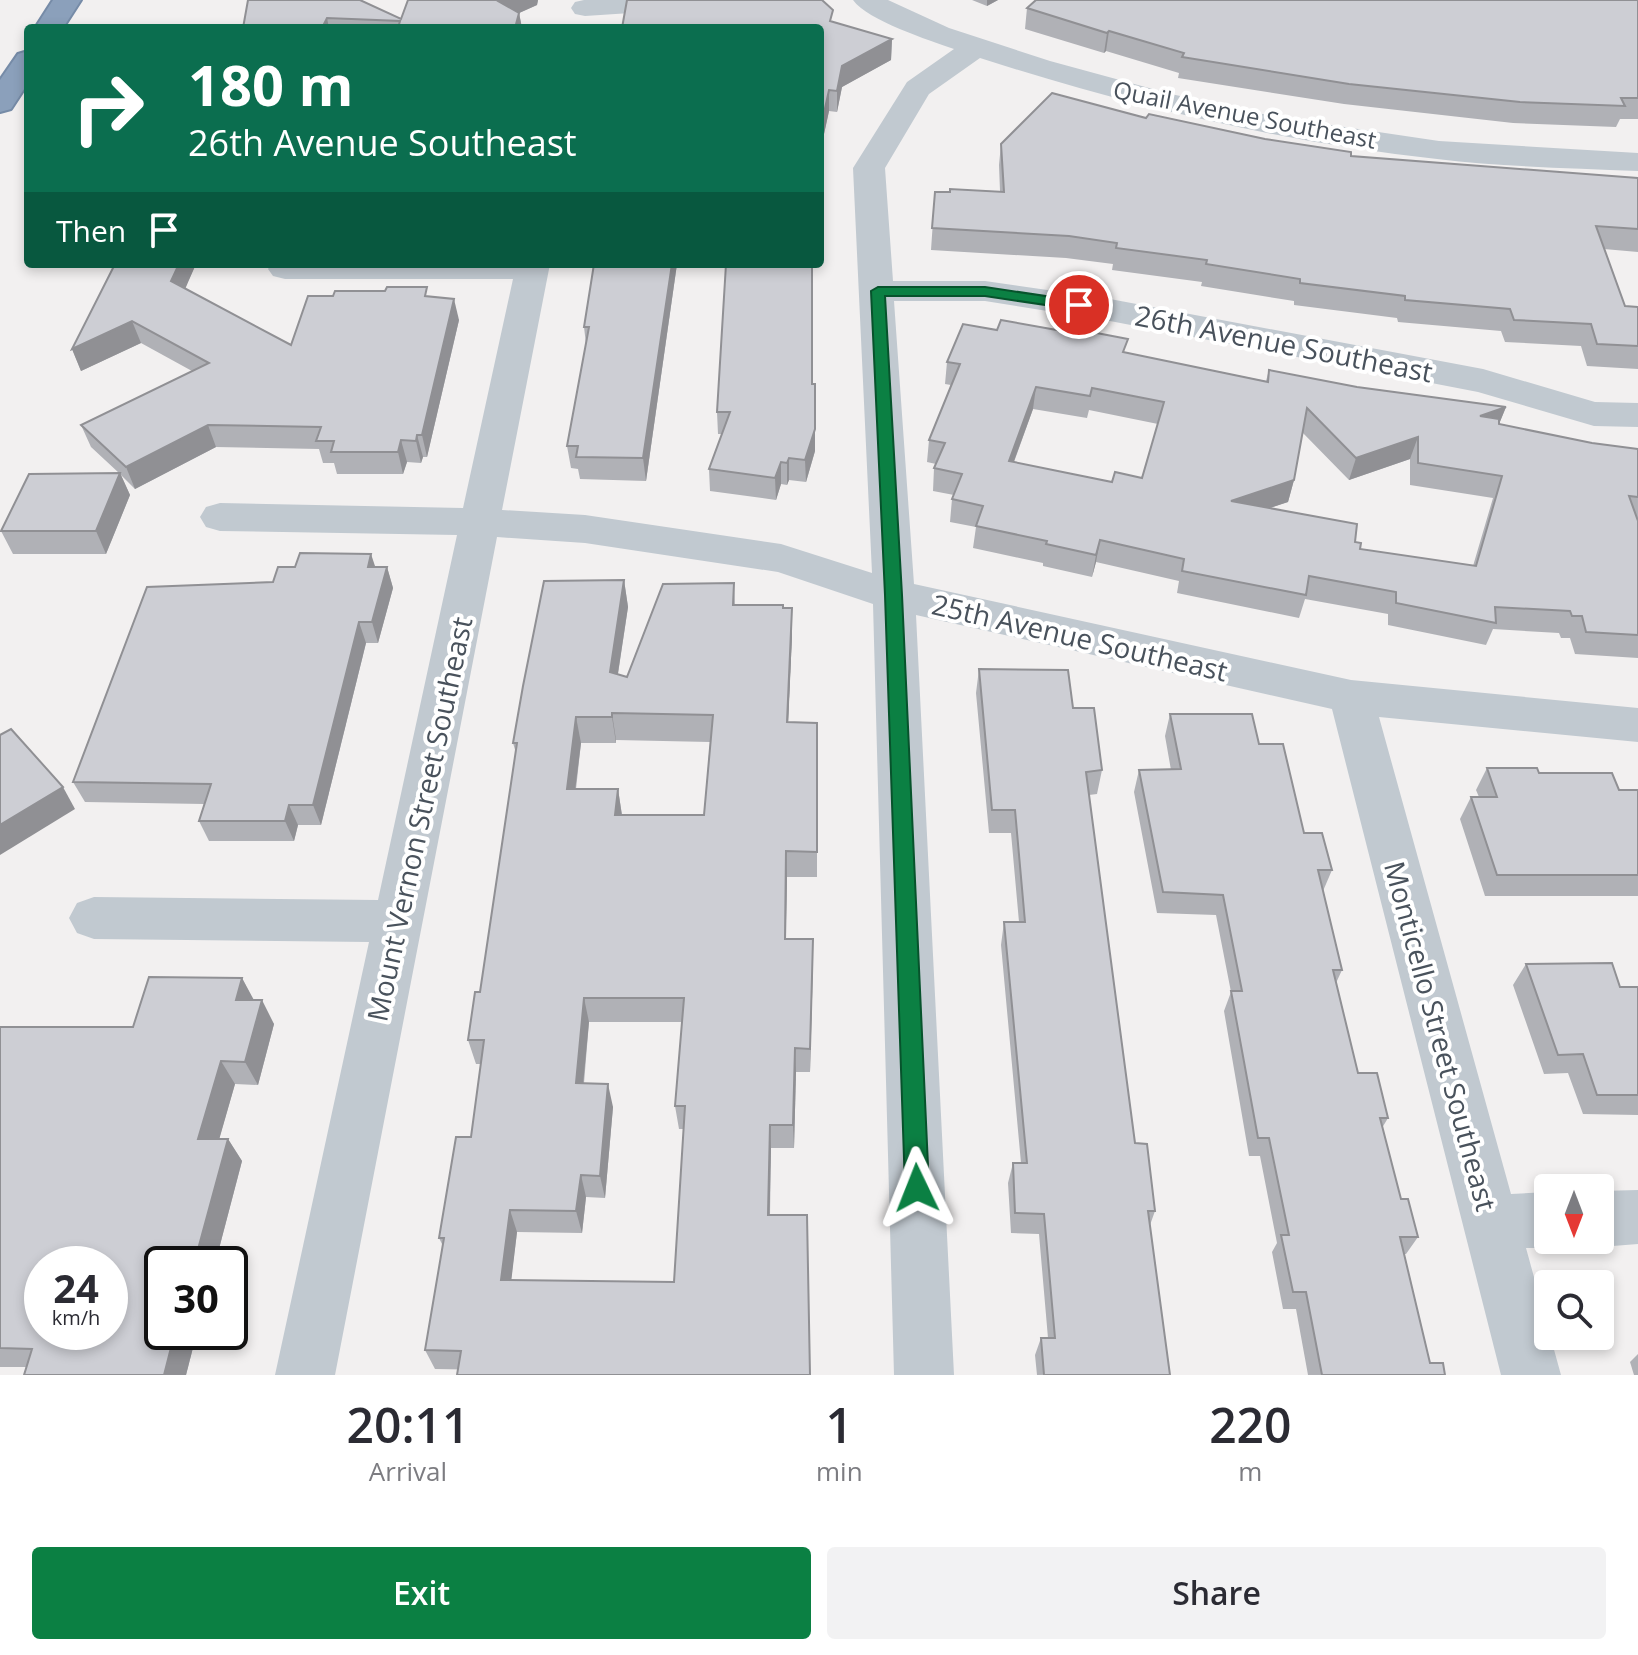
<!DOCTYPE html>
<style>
:root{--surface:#fff;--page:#f2f2f3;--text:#2b2b33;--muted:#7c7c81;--accent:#0b8043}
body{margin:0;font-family:"Open Sans",sans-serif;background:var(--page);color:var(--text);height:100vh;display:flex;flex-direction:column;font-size:30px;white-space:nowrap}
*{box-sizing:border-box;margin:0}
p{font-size:26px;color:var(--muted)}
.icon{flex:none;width:44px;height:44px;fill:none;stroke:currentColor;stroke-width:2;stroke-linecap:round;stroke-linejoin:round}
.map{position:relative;height:1375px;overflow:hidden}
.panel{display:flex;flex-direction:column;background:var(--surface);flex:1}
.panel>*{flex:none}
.guide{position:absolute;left:24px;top:24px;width:800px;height:244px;border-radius:8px;box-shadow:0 4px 12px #0003;background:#0b6e4f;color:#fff;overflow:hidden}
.needle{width:52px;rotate:180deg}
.controls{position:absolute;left:1534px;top:1174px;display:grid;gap:16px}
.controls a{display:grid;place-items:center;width:80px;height:80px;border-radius:8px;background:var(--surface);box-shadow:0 4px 12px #0003;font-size:40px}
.speed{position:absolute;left:24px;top:1246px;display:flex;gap:16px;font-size:40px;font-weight:700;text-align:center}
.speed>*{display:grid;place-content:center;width:104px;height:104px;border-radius:50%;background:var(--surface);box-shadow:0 4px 12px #0003;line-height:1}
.speed small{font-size:20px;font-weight:400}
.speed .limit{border:4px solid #111;border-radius:12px;background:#fff;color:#111}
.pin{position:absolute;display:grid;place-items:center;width:68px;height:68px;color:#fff;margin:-34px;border:4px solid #fff;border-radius:50%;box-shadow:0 2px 8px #0007}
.me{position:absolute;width:88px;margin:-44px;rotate:358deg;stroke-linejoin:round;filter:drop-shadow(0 0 6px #0008)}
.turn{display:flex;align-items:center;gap:28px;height:168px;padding:0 32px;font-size:36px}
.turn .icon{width:104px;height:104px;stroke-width:2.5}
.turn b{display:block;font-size:56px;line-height:68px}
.then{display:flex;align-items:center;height:76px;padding:0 32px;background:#0003;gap:16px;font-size:30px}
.eta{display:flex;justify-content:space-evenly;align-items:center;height:136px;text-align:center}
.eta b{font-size:48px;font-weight:600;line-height:56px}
.button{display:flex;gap:16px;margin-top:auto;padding:16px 32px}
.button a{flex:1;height:92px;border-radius:8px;background:var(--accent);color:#fff;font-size:32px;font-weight:600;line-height:92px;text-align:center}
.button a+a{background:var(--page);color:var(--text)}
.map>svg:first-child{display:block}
</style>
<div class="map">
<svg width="1638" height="1375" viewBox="0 0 1638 1375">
<rect width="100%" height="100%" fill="#f2f0f0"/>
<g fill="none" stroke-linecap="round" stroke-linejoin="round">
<defs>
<g id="motorway">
<path d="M53,0H81L63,28H35Z"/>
<path d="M28,51V83L11,109L0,112V80L18,54Z"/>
</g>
</defs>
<use href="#motorway" stroke="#768ba7" stroke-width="4"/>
<g fill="#c1c9d0" fill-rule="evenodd">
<path d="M584,0H721L717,6L707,8L585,16L575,14L571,8L575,2Z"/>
<path d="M853,0H888L949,28L1050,61L1171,94L1277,117L1439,141L1638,153V171C1571,168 1504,167 1437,159C1282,142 1129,106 980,58L929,94L885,168L893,281H985L1110,299L1483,369L1595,402L1638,403V427L1594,426L1478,392L1110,321L985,301H894L914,584L1351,680L1638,708V742L1379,717L1511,1194L1548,1192V1240H1567L1548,1248H1526L1561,1375H1501L1332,709L916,615L954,1375H894L873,604L778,572L585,543L497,537L335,1375H275L369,942L94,939L77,933L69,918L77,903L94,897L378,900L457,535L220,531L206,527L200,517L206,507L220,503L463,508L513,279H285L273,276L268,269L271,264H550L502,510L585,515L781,544L872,573L853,168L907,82L954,49C929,40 868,21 853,0Z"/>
<path d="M1638,1190V1244L1600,1247L1584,1240H1600V1191Z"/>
</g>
<use href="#motorway" fill="#8ba0bb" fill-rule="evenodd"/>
</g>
<g fill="#b0b1b6" fill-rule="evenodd">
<path d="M248,0L401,19L408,0H538L537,5L519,13L522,28H243Z"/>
<path d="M972,0H998L987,6Z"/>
<path d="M1638,0V119H1620L1616,127L1513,123L1344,104L1178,78L1179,73L1106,51L1104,53L1025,29L1027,8Z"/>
<path d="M833,22L892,39L891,60L842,87L837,112L829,111L822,143H820V28Z"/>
<path d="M1146,118L1265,139L1351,156L1638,178V252L1604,249L1625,306L1638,307V369L1587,366L1581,346L1505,342L1501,331L1398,322L1397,318L1294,305V301L1201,286L1202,282L1112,270L1113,264L1066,258L931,250L935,192L1000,191L999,165L1001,144Z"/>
<path d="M115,264H196L185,288L291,345L429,297L459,320L427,457H423L421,463L407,462L403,474H337L334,463H323L319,449L216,447L135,489L121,475L130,495L106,554H13L1,531L119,473L91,447L81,425L192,371L141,343L81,371L72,349Z"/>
<path d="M594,264H677L646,481L580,479L578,469L571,468L567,446L586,344L584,327Z"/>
<path d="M997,330L1085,335L1126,353L1266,381L1269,370L1357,387L1506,407L1499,424L1592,443L1638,449V658L1575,654L1570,638H1561L1559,633L1493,629L1486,645L1388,625V614L1305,599L1299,618L1177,593L1179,581L1096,562L1092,577L1043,566V563L973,548L976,527L950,522L952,499L954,495L933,491L934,468L936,464L927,462L929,440L951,385L945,384L947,362ZM1033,409L1087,418L1089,410L1158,424L1142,478L1112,482L1014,462ZM1302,432L1349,480L1410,459V485L1493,498L1473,566L1360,549L1355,542L1269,508L1288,502L1294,480Z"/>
<path d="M812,384L815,451L806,482L789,480L787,485L781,484L776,500L710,491L709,469L722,434H718L717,412Z"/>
<path d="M375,567H387L393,588L378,643H366L321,825H298L294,841H209L199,821L204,804L85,802L73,782L273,582Z"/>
<path d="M624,580L628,607L618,674L627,677L734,583L735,605L792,608V636L788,722L817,723V877H787L786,939H813L810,1072H796L794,1148H771L770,1215L810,1375L435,1369L425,1350L443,1246L439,1238L471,1137L481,1064H476L468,1040L480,992L516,753L513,743ZM616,740L710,742L704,815H622L618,789H576L581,743H616ZM589,1022H682L675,1106L679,1129H684L674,1282L511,1280L517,1232L582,1233L586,1197L605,1198L613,1107L584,1083Z"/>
<path d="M979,669L1073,708L1102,770L1097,794L1089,795L1135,1143L1155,1211L1150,1225L1170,1375H1037L1035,1355L1041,1338H1048L1039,1234L1011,1233L1008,1183L1013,1163H1021L1001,945L1004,922H1019L1011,833H989L976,693Z"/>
<path d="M1170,714L1259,744L1304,833L1332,870L1323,891L1342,970L1336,983L1358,1073L1388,1118L1382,1128L1401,1199L1418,1237L1406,1254H1404L1430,1363L1445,1375H1308L1296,1309H1283L1272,1252L1277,1243L1260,1156H1249L1224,1011L1231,992L1216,915L1157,913L1134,792L1139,770H1171L1165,736Z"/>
<path d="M1487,768L1539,773L1619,790H1638V896H1485L1460,819L1471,797H1479L1476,790Z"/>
<path d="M1526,964L1620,987H1638V1115L1583,1114L1568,1073L1544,1074L1513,985Z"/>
<path d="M242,978L253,1000L274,1024L258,1085L235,1084L219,1139H228L242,1161L215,1264H162L197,1332L186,1375H24L26,1367H0V1027H133Z"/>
<path d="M1638,1354V1375H1634L1630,1362Z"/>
</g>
<g fill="#909094">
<path d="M499,0H538L537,5L501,21L498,1Z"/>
<path d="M987,0H998L987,6Z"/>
<path d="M519,13L522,28H515Z"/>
<path d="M327,18L329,28H322Z"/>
<path d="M1109,31L1106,51L1104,53L1107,33Z"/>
<path d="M892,39L891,60L842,87L837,112V91L842,66Z"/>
<path d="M829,90V111L822,143V122Z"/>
<path d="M179,264H196L179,303L171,281Z"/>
<path d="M672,264H677L646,481L643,458Z"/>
<path d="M454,299L459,320L427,457L422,435Z"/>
<path d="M132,321L141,343L81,371L72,349Z"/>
<path d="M1036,387L1033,409L1006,483L1009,461Z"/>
<path d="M815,406V451L806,482L805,460Z"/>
<path d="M1506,407L1497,429L1480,416Z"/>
<path d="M208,425L216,447L135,489L126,467Z"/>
<path d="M417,435L423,457L421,463L416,441Z"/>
<path d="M1418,437L1410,459L1349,480L1356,458Z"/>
<path d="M401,440L407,462L403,474L398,452Z"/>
<path d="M789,458V480L787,485V463Z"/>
<path d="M781,462V484L776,500L775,478Z"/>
<path d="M120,473L130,495L106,554L96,531Z"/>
<path d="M1294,480L1288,502L1225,523L1231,501Z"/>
<path d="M1100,540L1096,562L1092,577L1096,555Z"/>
<path d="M371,554L378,575L368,567Z"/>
<path d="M387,567L393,588L378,643L372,622Z"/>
<path d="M624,580L628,607L614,699L610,672Z"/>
<path d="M792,608V636L787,749V722Z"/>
<path d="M359,622L366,643L321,825L313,805Z"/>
<path d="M612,713L616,740V743L612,717Z"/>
<path d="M576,717L581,743L572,815L567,789Z"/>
<path d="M63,787L75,809L0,855V825Z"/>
<path d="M618,789L622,816L615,815Z"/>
<path d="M289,805L298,825L294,841L285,821Z"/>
<path d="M786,851L787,877L785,964V939Z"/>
<path d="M813,939V964L810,1072V1049Z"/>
<path d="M242,978L255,1002L236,1000Z"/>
<path d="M584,998L589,1022L581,1106L576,1083Z"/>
<path d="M262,1000L274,1024L258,1085L245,1062Z"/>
<path d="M795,1048L796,1072L794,1148L793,1125Z"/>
<path d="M221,1061L235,1084L213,1161L198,1139Z"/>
<path d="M608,1084L613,1107L605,1198L600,1176Z"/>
<path d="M770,1125L771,1148L769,1237L768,1215Z"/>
<path d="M228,1139L242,1161L215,1264H194Z"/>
<path d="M581,1175L586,1197L582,1233L576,1211Z"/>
<path d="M510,1210L517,1232L509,1300L501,1280Z"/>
<path d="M175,1332H197L186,1375H164Z"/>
</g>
<g fill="#cdced4" stroke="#909094" stroke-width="2" fill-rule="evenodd">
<path d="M248,0H360L401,19L408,0H499L498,1L519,13L515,28H398L400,21L327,18L322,28H243Z"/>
<path d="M627,0H822L833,10L830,21L892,39L842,66L837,91L829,90L822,122H820V28H622Z"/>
<path d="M1036,0H1638V98H1621L1625,106L1520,102L1349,84L1182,57L1184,53L1109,31L1107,33L1027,8Z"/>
<path d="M1052,93L1146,118L1149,114L1265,139L1351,152V156L1638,178V229L1596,226L1625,306L1638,307V346L1597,344L1591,324L1514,320L1510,309L1405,300V296L1300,283V279L1206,264L1207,260L1116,248L1117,243L1069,236L932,228L935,192H950V189L1004,192L1001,144Z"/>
<path d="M115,264H179L171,281L291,345L308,296H333L335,291H385L387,287H427L425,296L454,299L422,435H417L416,441L401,440L398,452H331L334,441H316L321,427L208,425L126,467L81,425L209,363L132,321L72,349Z"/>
<path d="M594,264H672L643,458L576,457L578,446H567L589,327H584Z"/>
<path d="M726,264H812V384H815V429L805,460L789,458L787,463L781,462L775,478L709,469L730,412H717Z"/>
<path d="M1001,320L1085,335L1086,331L1128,339L1123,352L1268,382L1269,370L1357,387L1506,407L1480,416L1499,419V424L1592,443L1638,449V497L1629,496L1638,521V635L1586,632L1582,616H1572L1570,611L1495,607L1496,623L1396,603V592L1309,576L1306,595L1182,571L1184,559L1100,540L1096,555L1046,544L1047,541L976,526L983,506L952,499L962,474L934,468L945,443L929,440L960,364L947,362L963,324L997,330ZM1036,387L1090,396L1092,388L1164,402L1142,478L1115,472L1112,482L1009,461ZM1307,408L1356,458L1418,437V463L1502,476L1476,566L1360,549L1361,543L1355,542L1357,524L1231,501L1294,480Z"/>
<path d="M120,473L96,531H1L29,474Z"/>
<path d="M300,553L371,554L368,567H387L372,622H359L313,805H289L285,821H199L211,784L73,782L147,587L273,582L278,567H295Z"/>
<path d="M624,580L610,672L627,677L663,584L734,583L733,605H783V608H792L787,722L817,723V852L786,851L785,939H813L810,1049L795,1048L793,1125H770L768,1215H807L810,1375H457L461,1351L425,1350L444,1238H439L456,1137H471L484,1040H468L475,992H480L517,743H513L523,686L544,581ZM612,713L713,715L704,815H615L618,789H567L576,717H612ZM584,998H684L675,1106H685L674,1282L501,1280L510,1210L576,1211L581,1175L600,1176L608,1084L576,1083Z"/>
<path d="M979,669L1068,670L1073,708H1094L1102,770L1086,772L1135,1143L1147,1144L1155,1211H1148L1170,1375H1044L1041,1338H1055L1044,1214L1015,1213L1013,1163H1027L1004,922H1025L1015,810H992Z"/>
<path d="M1170,714H1252L1259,744H1283L1304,833H1322L1332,870H1318L1342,970H1333L1358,1073H1377L1388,1118H1380L1401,1199H1408L1418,1237H1400L1430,1363H1443L1445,1375H1322L1306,1292H1293L1281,1235H1289L1269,1138H1258L1231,991H1242L1223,895L1163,892L1139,770L1181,769Z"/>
<path d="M11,729L63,787L0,825V735Z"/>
<path d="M1487,768H1537L1539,773H1612L1619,790H1638V875H1497L1471,797H1497Z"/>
<path d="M1612,963L1620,987H1638V1095H1597L1583,1054L1558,1055L1526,964Z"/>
<path d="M149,977L242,978L236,1000H262L245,1062L221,1061L198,1139H228L194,1264H162V1332H175L164,1375H24L32,1349L0,1348V1027H133ZM42,1264H110V1332H42Z"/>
</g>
<path fill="#0b8043" stroke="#07532c" stroke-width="2" d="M878,287H985L1079,301L1086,305L1079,310L985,296H885L902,595L929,1188L925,1196L917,1199L909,1196L905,1188L885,595L871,291Z"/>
<g text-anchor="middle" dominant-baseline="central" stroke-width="8" stroke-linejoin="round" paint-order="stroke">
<g font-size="24" fill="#49525c" stroke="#fff">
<text transform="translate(1245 114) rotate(11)">Quail Avenue Southeast</text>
</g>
<g font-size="28" fill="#49525c" stroke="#fff">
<text transform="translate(1284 343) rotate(11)">26th Avenue Southeast</text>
<text transform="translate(1080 637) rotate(13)">25th Avenue Southeast</text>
<text transform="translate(419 819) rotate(-78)">Mount Vernon Street Southeast</text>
<text transform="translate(1441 1036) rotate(75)">Monticello Street Southeast</text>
</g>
</g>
</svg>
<div class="controls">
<a><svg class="needle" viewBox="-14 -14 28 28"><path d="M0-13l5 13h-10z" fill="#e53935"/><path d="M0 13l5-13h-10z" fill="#7c7c81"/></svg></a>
<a><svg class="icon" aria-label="search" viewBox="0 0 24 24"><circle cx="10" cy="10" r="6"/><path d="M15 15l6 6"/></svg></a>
</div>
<div class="speed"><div>24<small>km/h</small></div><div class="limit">30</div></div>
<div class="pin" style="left:1079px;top:305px;background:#d93025"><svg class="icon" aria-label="arrive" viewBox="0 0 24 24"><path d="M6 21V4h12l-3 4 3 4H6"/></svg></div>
<svg class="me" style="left:917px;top:1188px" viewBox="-20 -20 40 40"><path d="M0-17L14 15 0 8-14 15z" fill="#0b8043" stroke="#fff" stroke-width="4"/></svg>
<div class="guide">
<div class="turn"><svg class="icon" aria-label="right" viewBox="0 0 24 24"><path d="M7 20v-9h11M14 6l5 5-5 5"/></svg><div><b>180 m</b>26th Avenue Southeast</div></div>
<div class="then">Then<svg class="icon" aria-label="arrive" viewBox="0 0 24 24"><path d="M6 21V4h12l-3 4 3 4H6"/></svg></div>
</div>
</div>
<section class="panel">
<div class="eta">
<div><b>20:11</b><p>Arrival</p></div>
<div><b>1</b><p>min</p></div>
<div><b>220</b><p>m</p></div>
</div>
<div class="button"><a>Exit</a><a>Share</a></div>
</section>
